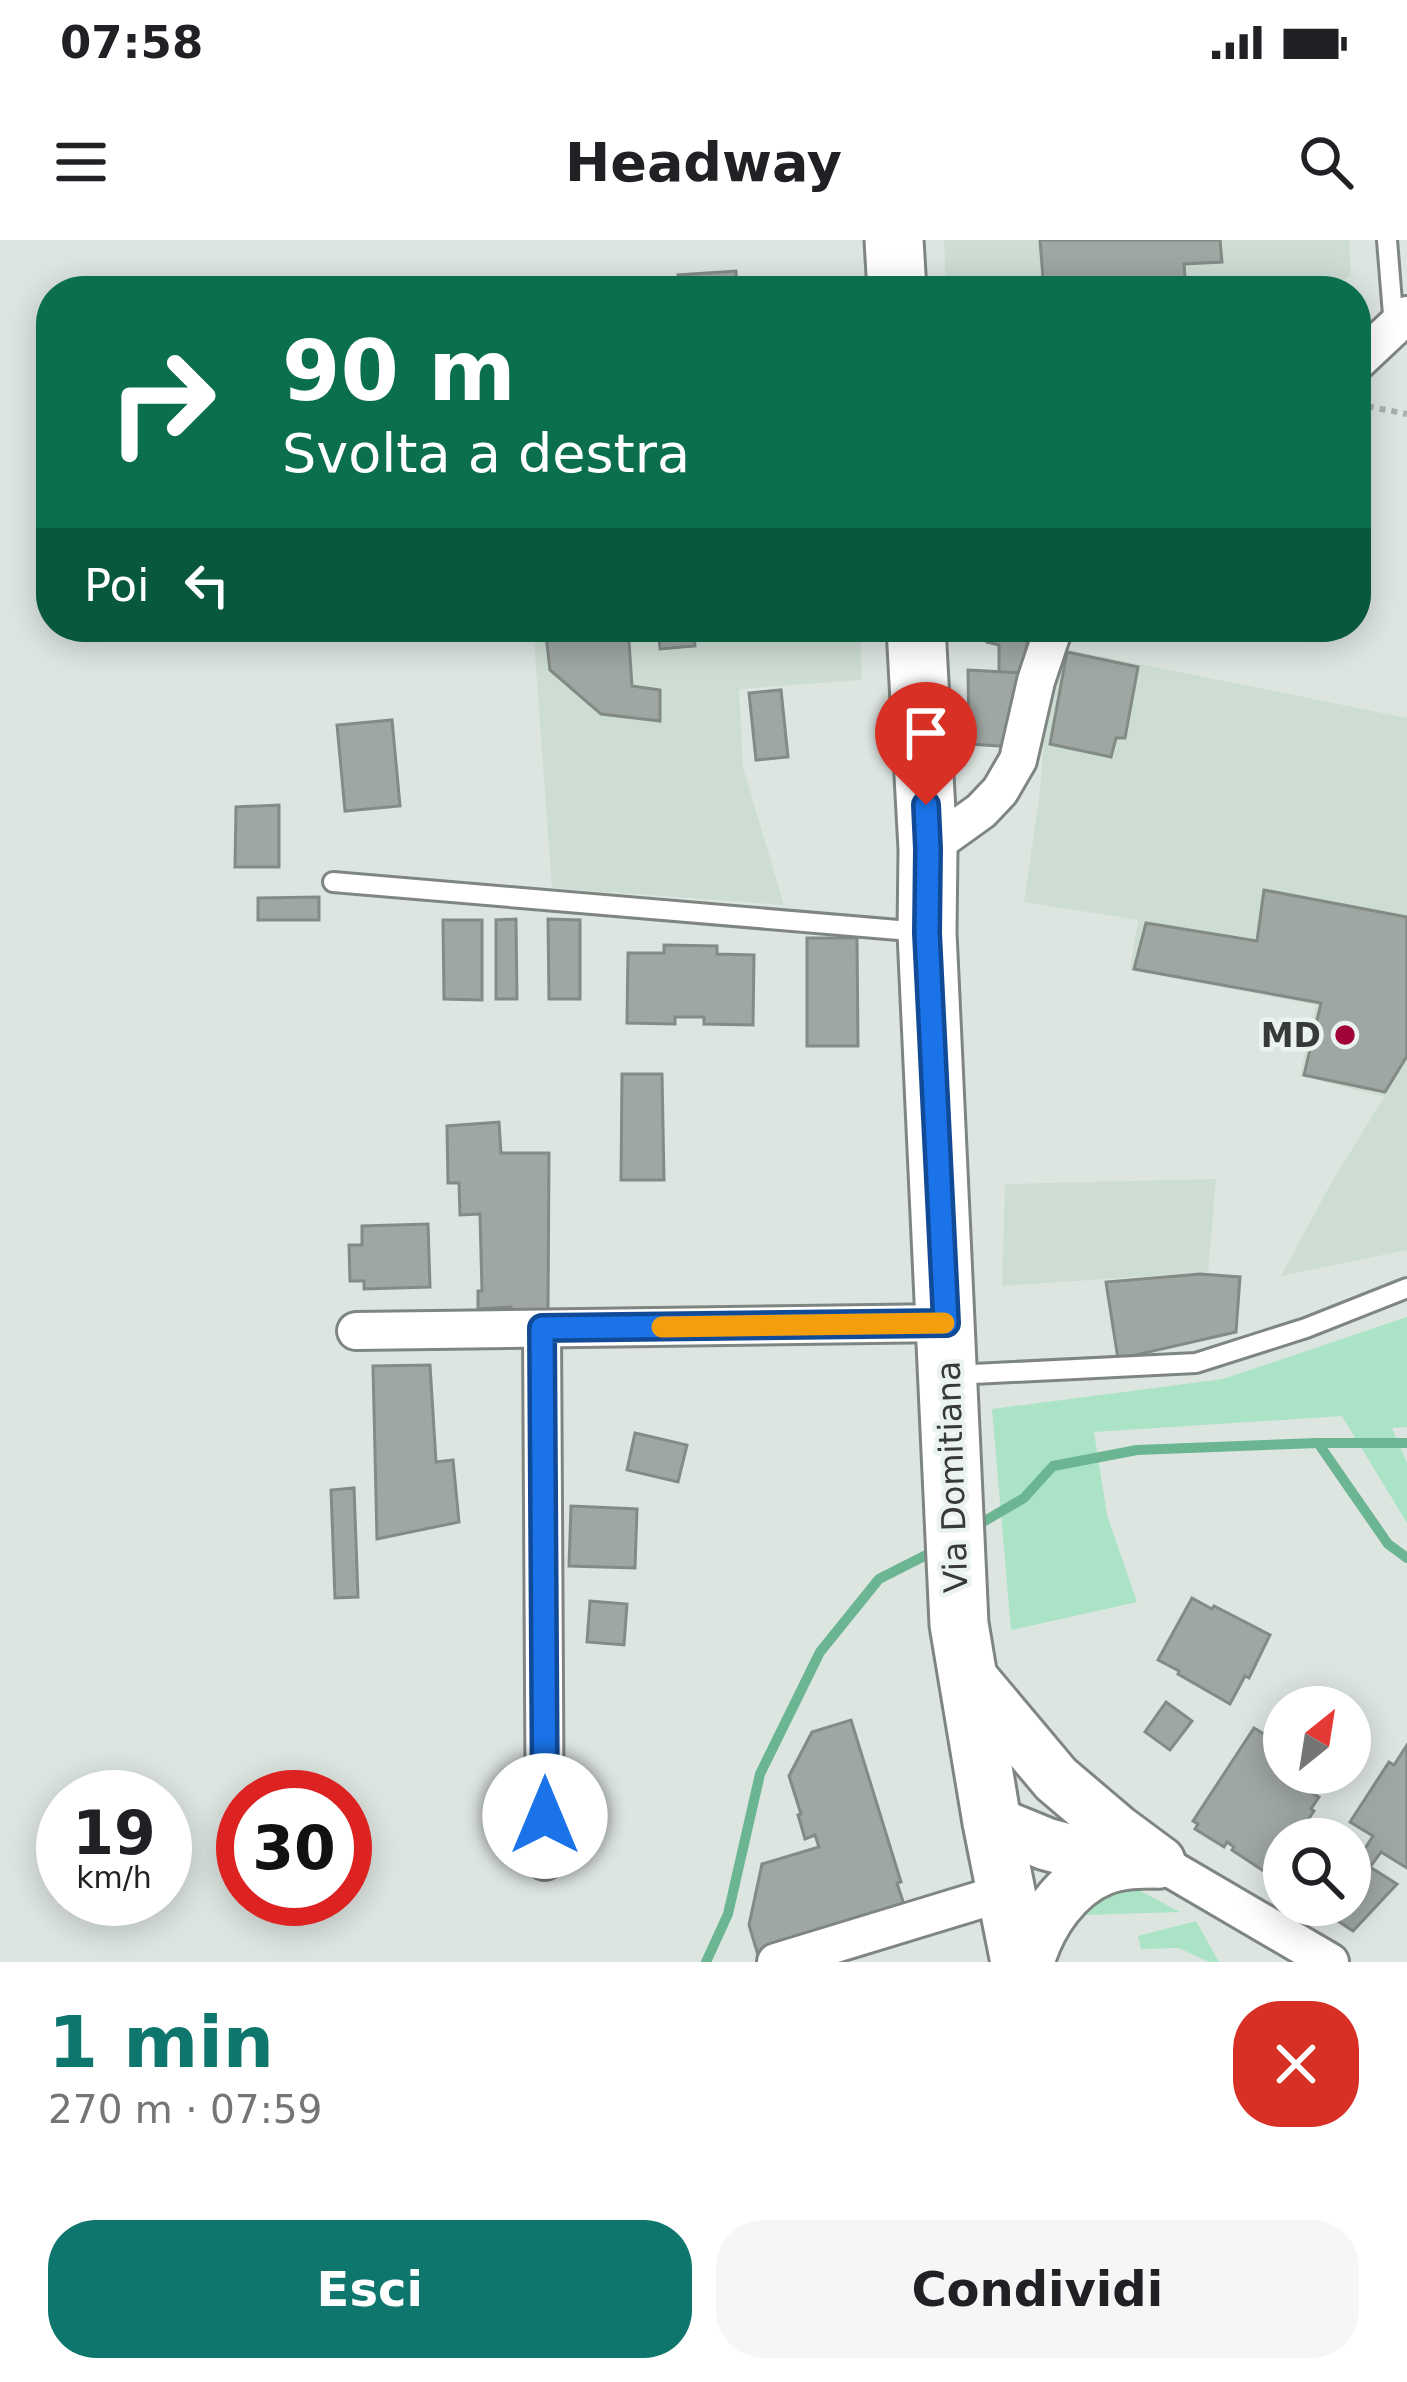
<!DOCTYPE html>
<html lang="it">
<meta charset="utf-8">
<style>
:root{--surface:#fff;--page:#f6f6f6;--text:#202124;--muted:#757577;--accent:#0f766e}
body{margin:0;font-family:"DejaVu Sans",sans-serif;background:var(--page);color:var(--text);height:100vh;display:flex;flex-direction:column;font-size:45px;white-space:nowrap}
*{box-sizing:border-box;margin:0}
p{font-size:39px;color:var(--muted)}
.icon{flex:none;width:66px;height:66px;fill:none;stroke:currentColor;stroke-width:2;stroke-linecap:round;stroke-linejoin:round}
.map{position:relative;height:1722px;overflow:hidden}
.panel{display:flex;flex-direction:column;background:var(--surface);flex:1}
.panel>*{flex:none}
.banner{position:absolute;left:36px;top:36px;width:1335px;height:366px;border-radius:48px;box-shadow:0 6px 30px #0003;background:#0b6e4f;color:#fff;overflow:hidden}
.needle{width:78px;rotate:30deg}
.fabs{position:absolute;left:1263px;top:1446px;display:grid;gap:24px}
.fabs a{display:grid;place-items:center;width:108px;height:108px;border-radius:50%;background:var(--surface);box-shadow:0 6px 30px #0003;font-size:60px}
.speed{position:absolute;left:36px;top:1530px;display:flex;gap:24px;font-size:60px;font-weight:700;text-align:center}
.speed>*{display:grid;place-content:center;width:156px;height:156px;border-radius:50%;background:var(--surface);box-shadow:0 6px 30px #0003;line-height:1}
.speed small{font-size:30px;font-weight:400}
.speed .limit{border:18px solid #d22;background:#fff;color:#111}
.pin{position:absolute;display:grid;place-items:center;width:102px;height:102px;color:#fff;margin:-123px -51px;border-radius:50% 50% 50% 0;rotate:-45deg;box-shadow:0 0 12px #0007}
.pin .icon{rotate:45deg}
.me{position:absolute;width:132px;margin:-66px;rotate:0deg;stroke-linejoin:round;filter:drop-shadow(0 0 9px #0008)}
.turn{display:flex;align-items:center;gap:42px;height:252px;padding:0 48px;font-size:54px}
.turn .icon{width:156px;height:156px;stroke-width:2.5}
.turn b{display:block;font-size:84px;line-height:102px}
.then{display:flex;align-items:center;height:114px;padding:0 48px;background:#0003;gap:24px;font-size:45px}
.round{display:grid;place-items:center;flex:none;width:126px;height:126px;border-radius:48px;background:var(--page)}
.head{display:flex;align-items:center;justify-content:space-between;height:204px;padding:0 48px}
h1{font-size:72px;font-weight:800;line-height:90px;color:var(--accent)}
.primary-button{display:flex;gap:24px;margin-top:auto;padding:24px 48px}
.primary-button a{flex:1;height:138px;border-radius:48px;background:var(--accent);color:#fff;font-size:48px;font-weight:800;line-height:138px;text-align:center}
.primary-button a+a{background:var(--page);color:var(--text)}
.status{display:flex;justify-content:space-between;align-items:center;height:84px;padding:0 60px;background:var(--surface);direction:ltr}
.status svg{height:33px;fill:currentColor}
header{display:flex;justify-content:space-between;align-items:center;height:156px;padding:0 48px;background:var(--surface);font-size:54px;font-weight:800}
.map>svg:first-child{display:block}
</style>
<div class="status"><b>07:58</b><svg viewBox="0 0 49 12"><path d="M0 12V9h3v3zM5 12V6h3v6zM10 12V3h3v9zM15 12V0h3v12zM26 1h20v11H26zM47 4h2v5h-2z"/></svg></div>
<header><svg class="icon" aria-label="menu" viewBox="0 0 24 24"><path d="M4 6h16M4 12h16M4 18h16"/></svg>Headway<svg class="icon" aria-label="search" viewBox="0 0 24 24"><circle cx="10" cy="10" r="6"/><path d="M15 15l6 6"/></svg></header>
<div class="map">
<svg width="1407" height="1722" viewBox="0 0 1407 1722">
<rect width="100%" height="100%" fill="#dde5e1"/>
<g fill="#cdddd4">
<path d="M944,0H1349L1351,35L1329,51H946Z"/>
<path d="M533,387H860L862,440L739,449L743,527L784,665L552,648Z"/>
<path d="M1065,409L1407,478V1010L1281,1036L1330,945L1384,857L1300,836L1316,765L1130,730L1138,680L1024,662L1040,551L1044,500Z"/>
<path d="M1216,939L1208,1032L1002,1046L1005,944Z"/>
</g>
<g fill="#abe3c7">
<path d="M1407,1077V1187L1392,1188L1407,1223V1283L1342,1176L1094,1192L1107,1275L1137,1362L1011,1390L992,1169L1223,1139Z"/>
<path d="M1116,1638L1180,1672L1084,1675L1105,1646Z"/>
<path d="M1196,1681L1219,1722H1209L1179,1708L1141,1709L1138,1696Z"/>
</g>
<g fill="none" stroke-linecap="round" stroke-linejoin="round">
<g stroke="#6bb593" stroke-width="10">
<path d="M1318,1203L1388,1304L1407,1318"/>
<path d="M971,1289L1024,1258L1053,1226L1137,1210L1318,1203H1407"/>
<path d="M706,1722L728,1674L760,1534L820,1412L879,1339L940,1308"/>
</g>
</g>
<g fill="#9fa7a3" stroke="#838b87" stroke-width="3">
<path d="M1040,0H1220L1222,22L1184,24L1186,51H1044Z"/>
<path d="M736,31L737,51H679L678,35Z"/>
<path d="M545,387H628L632,446L660,450V481L601,474L550,430Z"/>
<path d="M658,387H693L695,406L660,409Z"/>
<path d="M989,387H1030L1022,433L999,432V405L987,402Z"/>
<path d="M1067,412L1138,427L1125,498H1116L1111,517L1050,504Z"/>
<path d="M968,430L1022,433L1014,507L969,504Z"/>
<path d="M781,450L788,517L756,520L749,453Z"/>
<path d="M392,480L400,566L345,571L337,485Z"/>
<path d="M279,565V627H235L236,567Z"/>
<path d="M1264,650L1407,677V816L1385,852L1304,835L1321,763L1134,729L1146,683L1257,701Z"/>
<path d="M319,657V680H258V658Z"/>
<path d="M516,679L517,759H496V680Z"/>
<path d="M548,679L580,680V759H549Z"/>
<path d="M443,680H482V760L444,759Z"/>
<path d="M807,698H857L858,806H807Z"/>
<path d="M664,705L717,706V714L754,715L753,785L704,784V777H675V784L627,783L628,713H664Z"/>
<path d="M622,834H662L664,940H621Z"/>
<path d="M499,882L501,913H549L548,1071L511,1072V1067L478,1069V1051H482L480,974L460,975L459,943H448L447,886Z"/>
<path d="M428,984L430,1047L364,1049V1041H350L349,1005H362V986Z"/>
<path d="M1200,1034L1240,1037L1236,1092L1118,1119L1106,1042Z"/>
<path d="M430,1125L436,1222L453,1220L459,1282L377,1299L373,1126Z"/>
<path d="M635,1193L687,1205L678,1242L627,1230Z"/>
<path d="M354,1248L358,1357L335,1358L331,1250Z"/>
<path d="M571,1266L637,1269L635,1328L569,1326Z"/>
<path d="M1192,1358L1212,1369L1214,1366L1270,1395L1249,1438L1245,1436L1230,1464L1178,1434L1179,1431L1158,1420Z"/>
<path d="M590,1361L627,1364L624,1405L587,1402Z"/>
<path d="M1166,1462L1192,1481L1170,1510L1145,1492Z"/>
<path d="M851,1480L901,1642L897,1643L906,1671L867,1680L758,1715L749,1685L762,1624L819,1607L815,1595L805,1599L798,1575L801,1574L789,1536L812,1492Z"/>
<path d="M1254,1488L1284,1506V1533H1306L1298,1545L1319,1557L1311,1569L1314,1571L1295,1599H1284V1616L1274,1631L1271,1629L1268,1634L1232,1610L1234,1607L1227,1602L1224,1607L1195,1589L1198,1584L1193,1581Z"/>
<path d="M1407,1505V1628L1381,1612L1370,1627L1397,1644L1353,1691L1314,1665H1350V1614L1358,1619L1373,1596L1350,1582L1389,1522L1394,1525Z"/>
</g>
<g fill="none" stroke-linecap="round" stroke-linejoin="round">
<defs>
<g id="lane">
<path d="M1387,0L1394,87"/>
<path d="M333,642L922,692"/>
<path d="M953,1135L1196,1123L1306,1088L1407,1048"/>
</g>
<g id="street">
<path d="M1356,123L1407,75"/>
<path d="M928,609L981,571L1000,551L1018,520L1036,441L1054,387"/>
<path d="M542,1089L545,1621"/>
<path d="M356,1091L946,1083"/>
<path d="M1159,1622L1330,1722"/>
<path d="M776,1722L1006,1652"/>
</g>
<g id="secondary">
<path d="M967,1433L1056,1539L1116,1590L1159,1622"/>
<path d="M992,1582L1046,1604L1120,1624"/>
<path d="M1028,1722C1039,1684 1065,1644 1103,1629C1121,1622 1140,1622 1159,1622"/>
</g>
<g id="primary">
<path d="M894,0L897,51"/>
<path d="M916,387L928,609L927,693L959,1384L992,1582L1020,1722"/>
</g>
</defs>
<use href="#lane" stroke="#7f8682" stroke-width="24"/>
<use href="#street" stroke="#7f8682" stroke-width="42"/>
<use href="#secondary" stroke="#7f8682" stroke-width="57"/>
<use href="#primary" stroke="#7f8682" stroke-width="63"/>
<path stroke="#aab0ad" stroke-width="6" stroke-dasharray="6 6" stroke-linecap="butt" d="M1356,164L1407,174"/>
<use href="#lane" stroke="#fff" stroke-width="18"/>
<use href="#street" stroke="#fff" stroke-width="36"/>
<use href="#secondary" stroke="#fff" stroke-width="51"/>
<use href="#primary" stroke="#fff" stroke-width="57"/>
</g>
<g fill="none" stroke-linecap="round" stroke-linejoin="round">
<defs>
<path id="route" d="M545,1576L542,1088L946,1083L927,693L928,609L926,565"/>
</defs>
<use href="#route" stroke="#114b97" stroke-width="30"/>
<use href="#route" stroke="#1a73e8" stroke-width="21"/>
<path stroke="#f59e0b" stroke-width="21" d="M662,1087L944,1083"/>
</g>
<circle fill="#a20339" stroke="#ebf3ee" stroke-width="4.5" cx="1345" cy="795" r="12"/>
<g text-anchor="middle" dominant-baseline="central" stroke-width="9" stroke-linejoin="round" paint-order="stroke">
<g font-size="33" font-weight="bold" fill="#373a39" stroke="#ebf3ee" text-anchor="end">
<text x="1321" y="795">MD</text>
</g>
<g font-size="33" fill="#373a39" stroke="#ebf3ee">
<text transform="translate(952 1237) rotate(-92)">Via Domitiana</text>
</g>
</g>
</svg>
<div class="fabs">
<a><svg class="needle" viewBox="-14 -14 28 28"><path d="M0-13l5 13h-10z" fill="#e53935"/><path d="M0 13l5-13h-10z" fill="#757577"/></svg></a>
<a><svg class="icon" aria-label="search" viewBox="0 0 24 24"><circle cx="10" cy="10" r="6"/><path d="M15 15l6 6"/></svg></a>
</div>
<div class="speed"><div>19<small>km/h</small></div><div class="limit">30</div></div>
<div class="pin" style="left:926px;top:565px;background:#d93025"><svg class="icon" aria-label="arrive" viewBox="0 0 24 24"><path d="M6 21V4h12l-3 4 3 4H6"/></svg></div>
<svg class="me" style="left:545px;top:1576px" viewBox="-20 -20 40 40"><circle r="19" fill="#fff"/><path d="M0-13L10 11 0 6-10 11z" fill="#1a73e8"/></svg>
<div class="banner">
<div class="turn"><svg class="icon" aria-label="right" viewBox="0 0 24 24"><path d="M7 20v-9h11M14 6l5 5-5 5"/></svg><div><b>90 m</b>Svolta a destra</div></div>
<div class="then">Poi<svg class="icon" aria-label="left" viewBox="0 0 24 24"><path d="M17 20v-9H6M10 6l-5 5 5 5"/></svg></div>
</div>
</div>
<section class="panel">
<div class="head"><div><h1>1 min</h1><p>270 m · 07:59</p></div><a class="round" style="background:#d93025;color:#fff"><svg class="icon" aria-label="close" viewBox="0 0 24 24"><path d="M6 6l12 12M18 6L6 18"/></svg></a></div>
<div class="primary-button"><a>Esci</a><a>Condividi</a></div>
</section>
